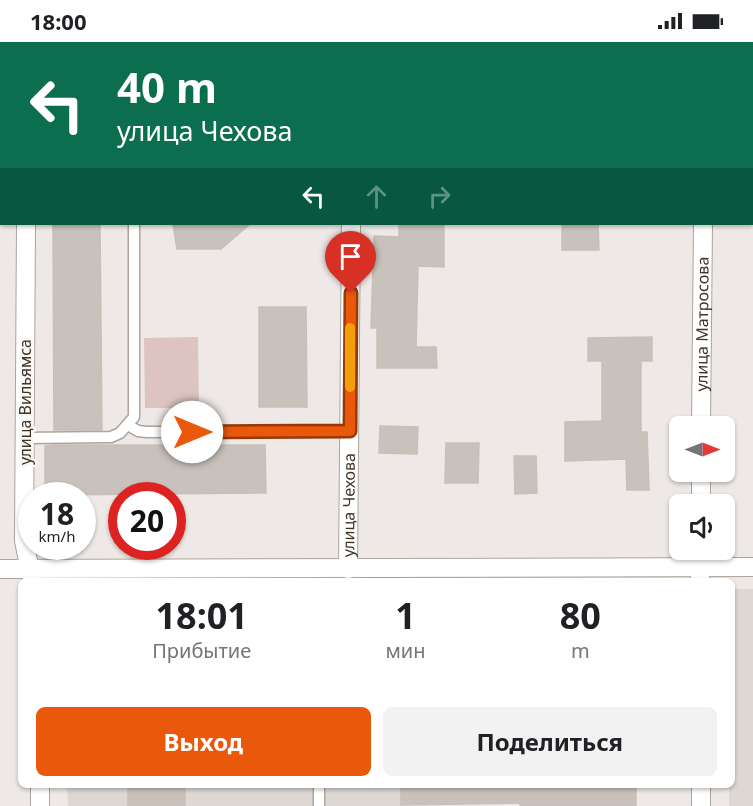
<!DOCTYPE html>
<html lang="ru">
<meta charset="utf-8">
<style>
:root{--surface:#fff;--page:#f2f2f2;--text:#202124;--muted:#757577;--accent:#ea580c}
body{margin:0;font-family:"Noto Sans",sans-serif;background:var(--page);color:var(--text);height:100vh;display:flex;flex-direction:column;font-size:22px;white-space:nowrap}
*{box-sizing:border-box;margin:0}
p{font-size:20px;color:var(--muted)}
.icon{flex:none;width:33px;height:33px;fill:none;stroke:currentColor;stroke-width:2;stroke-linecap:round;stroke-linejoin:round}
.map{position:relative;flex:1;overflow:hidden}
.side{position:absolute;left:18px;top:536px;width:717px;height:210px;display:flex;flex-direction:column;background:var(--surface);border-radius:9px;box-shadow:0 2px 4px #0004}
.side>*{flex:none}
.banner{position:absolute;left:0px;top:0px;width:753px;height:183px;box-shadow:0 2px 4px #0004;background:#0b6e4f;color:#fff;overflow:hidden}
.needle{width:39px;rotate:90deg}
.buttons{position:absolute;left:669px;top:374px;display:grid;gap:12px}
.buttons a{display:grid;place-items:center;width:66px;height:66px;border-radius:9px;background:var(--surface);box-shadow:0 2px 4px #0004;font-size:30px}
.speed{position:absolute;left:18px;top:440px;display:flex;gap:12px;font-size:30px;font-weight:700;text-align:center}
.speed>*{display:grid;place-content:center;width:78px;height:78px;border-radius:50%;background:var(--surface);box-shadow:0 2px 4px #0004;line-height:1}
.speed small{font-size:15px;font-weight:400}
.speed .limit{border:9px solid #d22;background:#fff;color:#111}
.pin{position:absolute;display:grid;place-items:center;width:51px;height:51px;color:#fff;margin:-62px -26px;border-radius:50% 50% 50% 0;rotate:-45deg;box-shadow:0 0 6px #0007}
.pin .icon{rotate:45deg}
.me{position:absolute;width:66px;margin:-33px;rotate:90deg;stroke-linejoin:round;filter:drop-shadow(0 0 4px #0008)}
.turn{display:flex;align-items:center;gap:21px;height:126px;padding:0 18px;font-size:27px}
.turn .icon{width:78px;height:78px;stroke-width:2.5}
.turn b{display:block;font-size:42px;line-height:51px}
.lanes{display:flex;align-items:center;height:57px;padding:0 18px;background:#0003;justify-content:center;gap:30px;direction:ltr}
.lanes .off{opacity:.35}
.eta{display:flex;justify-content:space-evenly;align-items:center;height:102px;text-align:center}
.eta b{font-size:36px;font-weight:700;line-height:42px}
.cta{display:flex;gap:12px;margin-top:auto;padding:12px 18px}
.cta a{flex:1;height:69px;border-radius:9px;background:var(--accent);color:#fff;font-size:24px;font-weight:700;line-height:69px;text-align:center}
.cta a+a{background:var(--page);color:var(--text)}
.status{display:flex;justify-content:space-between;align-items:center;height:42px;padding:0 30px;background:var(--surface);direction:ltr}
.status svg{height:16px;fill:currentColor}
.map>svg:first-child{display:block}
</style>
<div class="status"><b>18:00</b><svg viewBox="0 0 49 12"><path d="M0 12V9h3v3zM5 12V6h3v6zM10 12V3h3v9zM15 12V0h3v12zM26 1h20v11H26zM47 4h2v5h-2z"/></svg></div>
<div class="map">
<svg width="753" height="764" viewBox="0 0 753 764">
<rect width="100%" height="100%" fill="#eee9e6"/>
<g fill="#ded8d4">
<path d="M50,0H324V1L50,2Z"/>
<path d="M732,547H753V764H729V743L732,742Z"/>
<path d="M67,743H401V764H68Z"/>
</g>
<path fill="#ddc4c1" d="M198,295L199,366H145L144,296Z"/>
<g fill="#c9c2bc" stroke="#c7bfb9" stroke-width="1.5">
<path d="M53,182H100L102,388H54Z"/>
<path d="M173,182H250L221,207H177Z"/>
<path d="M399,182H444V225L418,224L416,305H436L437,326H377V286H371L374,194L399,195Z"/>
<path d="M562,182H598L599,208H562Z"/>
<path d="M259,265H306L307,365H259Z"/>
<path d="M652,295V319H641V390H647L649,448H627L626,417L565,419V380L602,379V319H588V296Z"/>
<path d="M380,384L418,385L417,412L379,411Z"/>
<path d="M446,401H479L478,441H445Z"/>
<path d="M54,403H265L266,451L45,453V404Z"/>
<path d="M514,414H536L537,451L515,452Z"/>
<rect x="128" y="742" width="57" height="22"/>
<path d="M401,742H636V764H520V761L401,763Z"/>
</g>
<g fill="none" stroke-linecap="round" stroke-linejoin="round">
<defs>
<g id="lane">
<path d="M128,383L138,389L147,390L349,389"/>
<path d="M25,396L111,395L120,391L134,375V182"/>
<path d="M319,742V764"/>
</g>
<g id="street">
<path d="M26,2V0"/>
<path d="M353,2V0"/>
<path d="M704,2V0"/>
<path d="M26,182L24,499L32,538"/>
<path id="s1" d="M701,384L703,182"/>
<path d="M701,462V429"/>
<path id="s2" d="M348,527L351,182"/>
<path d="M700,538V507"/>
<path d="M40,742V764"/>
<path d="M701,742V764"/>
</g>
<path id="secondary" d="M0,527L753,525"/>
</defs>
<use href="#lane" stroke="#aca49d" stroke-width="13"/>
<use href="#street" stroke="#aca49d" stroke-width="20"/>
<use href="#secondary" stroke="#aea499" stroke-width="20"/>
<use href="#lane" stroke="#fff" stroke-width="10"/>
<use href="#street" stroke="#fff" stroke-width="18"/>
<use href="#secondary" stroke="#fff" stroke-width="18"/>
</g>
<g fill="none" stroke-linecap="round" stroke-linejoin="round">
<defs>
<path id="route" d="M192,390L350,389L351,251"/>
</defs>
<use href="#route" stroke="#983908" stroke-width="15"/>
<use href="#route" stroke="#ea580c" stroke-width="10"/>
<path stroke="#f59e0b" stroke-width="10" d="M350,345V286"/>
</g>
<g text-anchor="middle" dominant-baseline="central" stroke-width="5" stroke-linejoin="round" paint-order="stroke">
<g font-size="16" fill="#3f3426" stroke="#faf8f7">
<text stroke="none"><textPath href="#s1" startOffset="102">улица Матросова</textPath></text>
<text transform="translate(25 360) rotate(-90)">улица Вильямса</text>
<text stroke="none"><textPath href="#s2" startOffset="64">улица Чехова</textPath></text>
</g>
</g>
</svg>
<div class="buttons">
<a><svg class="needle" viewBox="-14 -14 28 28"><path d="M0-13l5 13h-10z" fill="#e53935"/><path d="M0 13l5-13h-10z" fill="#757577"/></svg></a>
<a><svg class="icon" aria-label="sound" viewBox="0 0 24 24"><path d="M4 9h4l5-4v14l-5-4H4zM17 9q2 3 0 6"/></svg></a>
</div>
<div class="speed"><div>18<small>km/h</small></div><div class="limit">20</div></div>
<div class="pin" style="left:351px;top:251px;background:#d93025"><svg class="icon" aria-label="arrive" viewBox="0 0 24 24"><path d="M6 21V4h12l-3 4 3 4H6"/></svg></div>
<svg class="me" style="left:192px;top:390px" viewBox="-20 -20 40 40"><circle r="19" fill="#fff"/><path d="M0-13L10 11 0 6-10 11z" fill="#ea580c"/></svg>
<div class="banner">
<div class="turn"><svg class="icon" aria-label="left" viewBox="0 0 24 24"><path d="M17 20v-9H6M10 6l-5 5 5 5"/></svg><div><b>40 m</b>улица Чехова</div></div>
<div class="lanes"><svg class="icon" aria-label="left" viewBox="0 0 24 24"><path d="M17 20v-9H6M10 6l-5 5 5 5"/></svg><svg class="icon off" aria-label="ahead" viewBox="0 0 24 24"><path d="M12 20V5M6 11l6-6 6 6"/></svg><svg class="icon off" aria-label="right" viewBox="0 0 24 24"><path d="M7 20v-9h11M14 6l5 5-5 5"/></svg></div>
</div>
<section class="side">
<div class="eta">
<div><b>18:01</b><p>Прибытие</p></div>
<div><b>1</b><p>мин</p></div>
<div><b>80</b><p>m</p></div>
</div>
<div class="cta"><a>Выход</a><a>Поделиться</a></div>
</section>
</div>
